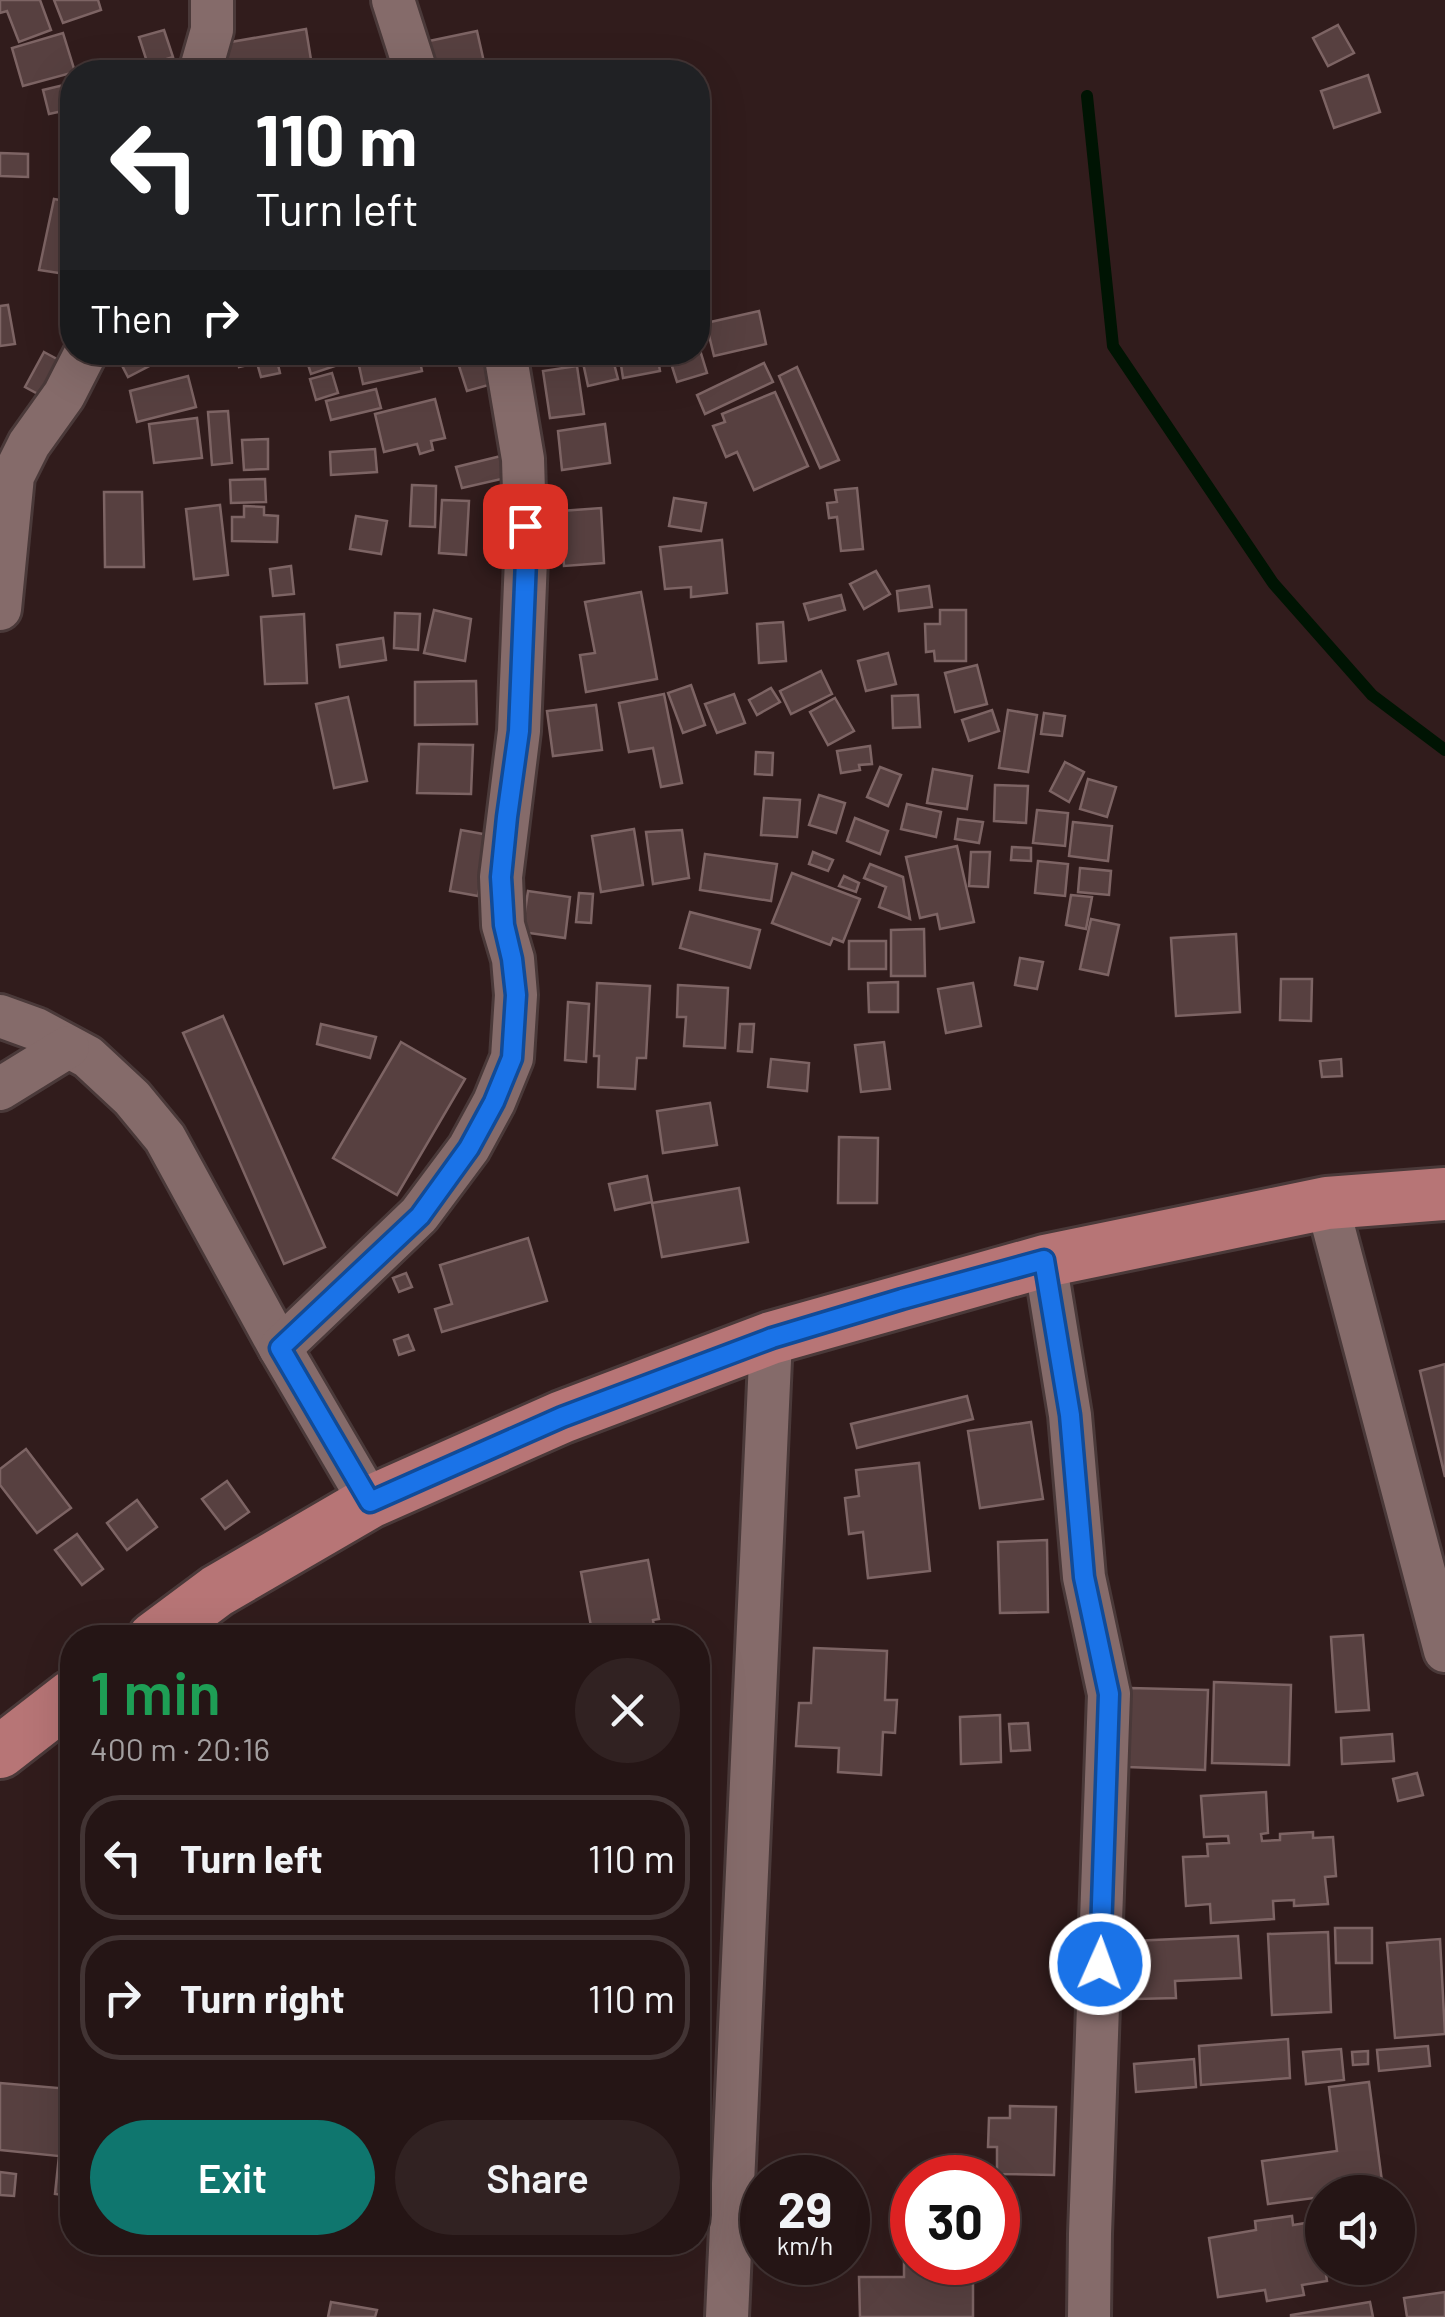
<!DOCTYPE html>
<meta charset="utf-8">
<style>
:root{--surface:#251515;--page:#312222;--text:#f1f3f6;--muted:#a39fa0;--line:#423434;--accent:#0f766e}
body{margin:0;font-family:Barlow,sans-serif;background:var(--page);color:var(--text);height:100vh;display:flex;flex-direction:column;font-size:38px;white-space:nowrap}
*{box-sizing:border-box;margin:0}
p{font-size:32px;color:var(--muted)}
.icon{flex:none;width:55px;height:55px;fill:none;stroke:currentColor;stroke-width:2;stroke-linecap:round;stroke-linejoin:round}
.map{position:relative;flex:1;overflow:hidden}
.drawer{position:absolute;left:60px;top:1625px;width:650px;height:630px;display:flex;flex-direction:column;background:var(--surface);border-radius:40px;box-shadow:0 10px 40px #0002,0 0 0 2px var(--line)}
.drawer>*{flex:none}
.guide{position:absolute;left:60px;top:60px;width:650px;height:305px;border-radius:40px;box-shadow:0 10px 40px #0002,0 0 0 2px var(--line);background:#202124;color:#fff;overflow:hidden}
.fabs{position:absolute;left:1305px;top:2175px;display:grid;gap:20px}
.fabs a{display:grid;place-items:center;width:110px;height:110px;border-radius:50%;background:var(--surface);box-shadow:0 10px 40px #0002,0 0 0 2px var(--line);font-size:50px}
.speed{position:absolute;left:740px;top:2155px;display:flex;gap:20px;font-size:50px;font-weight:700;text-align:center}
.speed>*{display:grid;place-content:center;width:130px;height:130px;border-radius:50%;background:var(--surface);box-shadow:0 10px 40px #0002,0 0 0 2px var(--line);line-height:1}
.speed small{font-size:25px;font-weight:400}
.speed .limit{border:15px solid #d22;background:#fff;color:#111}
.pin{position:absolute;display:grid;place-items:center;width:85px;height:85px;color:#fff;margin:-42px;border-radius:20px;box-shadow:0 5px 15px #0006}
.me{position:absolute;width:110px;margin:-55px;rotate:2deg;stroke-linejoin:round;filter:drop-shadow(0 0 8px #0008)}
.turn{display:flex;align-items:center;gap:35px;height:210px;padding:0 30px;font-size:45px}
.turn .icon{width:130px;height:130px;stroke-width:2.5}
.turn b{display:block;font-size:70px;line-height:85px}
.then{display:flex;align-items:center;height:95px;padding:0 30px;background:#0003;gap:20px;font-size:38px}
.round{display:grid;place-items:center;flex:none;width:105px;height:105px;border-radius:52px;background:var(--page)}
.head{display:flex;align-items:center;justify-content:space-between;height:170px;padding:0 30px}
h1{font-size:60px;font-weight:600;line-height:75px;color:#1e9e55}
.action{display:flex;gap:20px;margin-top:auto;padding:20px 30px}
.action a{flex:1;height:115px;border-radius:60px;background:var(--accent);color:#fff;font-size:40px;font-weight:600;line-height:115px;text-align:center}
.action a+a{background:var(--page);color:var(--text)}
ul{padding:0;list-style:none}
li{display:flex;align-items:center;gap:30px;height:125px;margin:0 20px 15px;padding:0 10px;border:5px solid var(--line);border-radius:40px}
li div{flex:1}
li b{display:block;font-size:38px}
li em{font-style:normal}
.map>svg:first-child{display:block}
</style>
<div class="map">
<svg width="1445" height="2317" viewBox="0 0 1445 2317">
<rect width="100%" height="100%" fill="#311c1c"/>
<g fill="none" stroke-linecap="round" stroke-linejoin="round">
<path stroke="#001403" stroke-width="12" d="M1087,96L1113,346L1273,583L1372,695L1445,750"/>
</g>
<g fill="#574040" stroke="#7d6464" stroke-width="2.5">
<path d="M0,0H40L51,30L19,42L7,11L0,13Z"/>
<path d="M54,0H98L101,10L63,23Z"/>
<path d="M1338,25L1354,53L1328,66L1313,38Z"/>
<path d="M306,29L313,72H224L219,44Z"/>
<path d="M164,30L173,57L148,65L139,37Z"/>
<path d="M477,31L486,71L436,72L429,41Z"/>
<path d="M63,33L75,72L23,86L12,48Z"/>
<path d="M1368,75L1380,112L1334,128L1321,91Z"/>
<path d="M72,83V109L49,114L43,90Z"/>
<path d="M0,153L28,154V177L0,176Z"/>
<path d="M54,199L72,202V275L39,270Z"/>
<path d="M8,305L15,344L0,346V306Z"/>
<path d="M759,311L766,344L714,356L706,323Z"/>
<path d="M700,350L707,373L677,382L670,360L698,352Z"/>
<path d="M44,352L70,366L51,401L25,387Z"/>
<path d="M115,352H186L187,356L169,365L165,358L128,377Z"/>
<path d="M235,352H275L280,373L261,377L257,363L239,367Z"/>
<path d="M304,352H334L338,365L311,374Z"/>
<path d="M356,352H418L422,371L363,384Z"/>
<path d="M601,352H611L618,379L588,386L582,358Z"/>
<path d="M619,352H657L660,371L623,378Z"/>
<path d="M488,357L496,383L467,391L459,366Z"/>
<path d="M764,363L773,382L705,414L697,395Z"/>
<path d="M577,366L584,414L550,418L543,371Z"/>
<path d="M797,367L839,460L820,468L779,376Z"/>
<path d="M332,373L338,393L316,400L310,379Z"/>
<path d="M188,376L196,407L137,422L130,391Z"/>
<path d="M376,389L381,408L331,420L326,401Z"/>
<path d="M775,392L808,466L754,490L737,452L726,457L713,426L725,422L722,414Z"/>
<path d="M435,399L445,438L431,441L433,450L420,454L417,444L384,452L375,414Z"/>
<path d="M228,411L232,463L212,465L208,412Z"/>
<path d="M197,418L202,458L154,463L149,424Z"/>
<path d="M605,424L610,463L562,470L558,431Z"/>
<path d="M268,439V469L244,470L242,440Z"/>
<path d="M375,449L377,472L331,475L330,452Z"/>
<path d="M509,454L514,476L462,488L456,467Z"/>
<path d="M265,479L266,502L231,503L230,480Z"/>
<path d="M412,485L436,486L435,527L410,526Z"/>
<path d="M857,488L863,549L841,551L837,517L829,518L827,503L837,502L835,490Z"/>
<path d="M104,492H142L144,567H105Z"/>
<path d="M674,498L706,503L701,531L669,526Z"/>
<path d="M442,500L469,501L466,555L439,553Z"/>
<path d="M220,505L228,575L194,579L186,509Z"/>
<path d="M244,506L264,507V515L278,516L277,542L232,541V517H244Z"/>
<path d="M601,508L604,563L564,566L561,511Z"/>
<path d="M356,516L387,521L381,554L350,549Z"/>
<path d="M722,540L727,593L691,597V587L665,589L660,547Z"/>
<path d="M291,566L294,594L273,596L270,569Z"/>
<path d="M876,571L890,594L864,609L850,584Z"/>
<path d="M929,586L932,607L899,611L897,591Z"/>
<path d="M641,592L657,679L586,692L580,655L595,653L585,602Z"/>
<path d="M841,595L845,610L809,620L804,604Z"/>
<path d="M434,610L471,619L465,661L424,653Z"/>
<path d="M940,610H966V661H935L934,651L926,652L925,624H940Z"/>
<path d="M395,613L420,614L418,650L394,648Z"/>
<path d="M304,614L307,683L265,684L261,617Z"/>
<path d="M783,622L786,661L759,663L757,624Z"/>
<path d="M383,638L386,660L340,667L337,645Z"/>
<path d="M888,653L896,684L866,691L858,661Z"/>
<path d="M977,665L987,704L955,712L945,673Z"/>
<path d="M821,671L832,694L791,714L780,691Z"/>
<path d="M476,681L477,724L415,725V682Z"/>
<path d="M691,685L705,725L683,733L668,693Z"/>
<path d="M771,688L780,702L757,715L749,700Z"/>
<path d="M664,694L682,783L661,787L653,748L629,752L619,703Z"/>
<path d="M734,694L745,723L717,733L705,704Z"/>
<path d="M918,695L920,727L893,728L892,696Z"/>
<path d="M348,697L367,781L334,788L316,704Z"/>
<path d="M835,698L854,731L828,745L810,712Z"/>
<path d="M596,705L602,750L553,756L547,711Z"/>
<path d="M992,710L999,731L969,741L962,720Z"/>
<path d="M1008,710L1037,715L1028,772L999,768Z"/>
<path d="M1044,713L1065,716L1062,736L1041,734Z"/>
<path d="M419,744L473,745L471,794L417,793Z"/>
<path d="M870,746L872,764L859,765L860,770L841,773L837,751Z"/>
<path d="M756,752L773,753L772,775L755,774Z"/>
<path d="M1065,762L1084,772L1069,802L1050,791Z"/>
<path d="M880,767L901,775L888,806L867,797Z"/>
<path d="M933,769L972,776L967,809L927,803Z"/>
<path d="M1088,779L1116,787L1107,817L1080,809Z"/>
<path d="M995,785L1028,786L1026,823L994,821Z"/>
<path d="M819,795L845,803L836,833L809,825Z"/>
<path d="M764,798L800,800L797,837L761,835Z"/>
<path d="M907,804L941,812L936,837L901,829Z"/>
<path d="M1037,810L1068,813L1065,846L1033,843Z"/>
<path d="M855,818L888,831L880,854L847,841Z"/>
<path d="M958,819L983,822L979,843L955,839Z"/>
<path d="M1073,822L1112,826L1108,861L1069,856Z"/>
<path d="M634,829L643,885L601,892L592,836Z"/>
<path d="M461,830L489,835L478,896L450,891Z"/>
<path d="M682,830L689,878L653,884L646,832Z"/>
<path d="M957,846L974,922L940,929L937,914L920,918L906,857Z"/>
<path d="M1012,847L1031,848V861L1011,860Z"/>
<path d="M813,852L833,860L828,871L809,864Z"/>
<path d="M971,852H990L988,887L969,886Z"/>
<path d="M705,854L777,864L771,901L700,890Z"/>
<path d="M1038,861L1068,864L1065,896L1035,893Z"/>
<path d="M870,864L903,877L910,919L879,907L886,887L864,878Z"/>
<path d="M1080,868L1111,871L1109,895L1078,892Z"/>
<path d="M792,873L860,899L843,942L833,938L830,945L772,923Z"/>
<path d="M844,876L859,883L856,892L839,886Z"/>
<path d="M528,891L570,897L565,938L522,932Z"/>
<path d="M579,893L593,894L591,923L576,922Z"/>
<path d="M1071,895L1092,897L1086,929L1066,925Z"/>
<path d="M690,912L760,930L750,968L680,948Z"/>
<path d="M1091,919L1119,925L1108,975L1080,969Z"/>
<path d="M924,929L925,976H891V930Z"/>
<path d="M1236,934L1240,1012L1176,1016L1171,938Z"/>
<rect x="849" y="941" width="37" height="28"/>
<path d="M1020,958L1043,962L1037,989L1015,985Z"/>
<path d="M1281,979H1312L1311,1021L1280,1020Z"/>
<path d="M898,982V1012H869L868,983Z"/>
<path d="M597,983L650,986L646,1058H637L635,1089L598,1087L599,1056H594Z"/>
<path d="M973,983L981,1026L946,1033L938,989Z"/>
<path d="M678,985L728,988L725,1048L684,1046L686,1017H677Z"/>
<path d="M568,1002L589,1004L586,1062L565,1060Z"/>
<path d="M223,1016L325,1247L284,1264L183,1033Z"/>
<path d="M321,1024L376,1037L370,1058L317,1044Z"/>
<path d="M740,1024H754L752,1052L738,1051Z"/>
<path d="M401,1042L465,1079L397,1195L333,1158Z"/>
<path d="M884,1042L890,1089L861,1092L855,1045Z"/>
<path d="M771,1059L809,1063L807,1091L768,1087Z"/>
<path d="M1341,1059L1342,1076L1322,1077L1320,1061Z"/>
<path d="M710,1103L717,1145L663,1153L657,1111Z"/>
<path d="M839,1137L878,1138L877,1203H838Z"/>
<path d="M647,1176L652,1202L615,1210L609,1184Z"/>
<path d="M739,1188L748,1242L662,1257L652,1203Z"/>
<path d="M528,1238L547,1301L442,1332L435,1309L452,1304L440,1265Z"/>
<path d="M406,1273L412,1287L399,1292L393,1278Z"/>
<path d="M408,1335L414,1350L399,1355L394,1340Z"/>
<path d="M1445,1364V1477L1420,1371Z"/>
<path d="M967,1396L973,1419L857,1448L851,1424Z"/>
<path d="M1031,1422L1043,1499L980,1508L968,1431Z"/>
<path d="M26,1449L71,1508L37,1533L0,1485V1469Z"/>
<path d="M919,1463L930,1571L868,1578L863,1532L849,1534L845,1498L859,1496L856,1470Z"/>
<path d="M227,1481L249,1512L225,1529L202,1499Z"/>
<path d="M137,1500L157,1527L127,1550L107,1523Z"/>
<path d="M77,1534L103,1569L82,1585L55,1550Z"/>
<path d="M1047,1540L1048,1612L1000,1613L998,1542Z"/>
<path d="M648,1560L659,1619L653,1620L656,1638H590L593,1637L581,1572Z"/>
<path d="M1363,1635L1369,1710L1336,1712L1331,1637Z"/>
<path d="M814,1648L887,1651L885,1700H897L895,1733L883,1732L881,1775L838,1772L839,1748L796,1746L799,1703H811Z"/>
<path d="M1214,1682L1291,1685L1289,1765L1212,1763Z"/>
<path d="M1130,1688L1208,1690L1205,1770L1128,1767Z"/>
<path d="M1000,1715L1001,1762L961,1764L960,1717Z"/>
<path d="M1028,1723L1030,1750L1011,1751L1009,1724Z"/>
<path d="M1392,1734L1394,1761L1342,1764L1341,1738Z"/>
<path d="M1417,1773L1423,1795L1398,1801L1393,1779Z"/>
<path d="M1266,1792L1268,1833L1261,1834L1262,1841L1280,1840V1834L1313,1832V1838L1333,1837L1336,1876L1325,1877L1328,1904L1294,1906V1900L1273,1901L1274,1919L1211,1923L1210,1904L1186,1906L1183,1857L1208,1856L1207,1844L1229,1843L1228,1836L1204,1837L1201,1796Z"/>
<path d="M1335,1928H1372V1963H1336Z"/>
<path d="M1328,1932L1331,2012L1272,2015L1268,1934Z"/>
<path d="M1238,1936L1241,1978L1175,1981L1176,1998L1136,1999L1133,1941Z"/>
<path d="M1440,1939L1445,2034L1395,2038L1387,1943Z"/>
<path d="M1288,2039L1290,2078L1201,2085L1199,2046Z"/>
<path d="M1428,2046L1430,2066L1379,2071L1377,2050Z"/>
<path d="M1341,2049L1344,2080L1306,2084L1303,2052Z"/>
<path d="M1368,2051V2064L1353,2065L1352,2052Z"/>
<path d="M1194,2059L1196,2087L1136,2092L1134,2064Z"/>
<path d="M70,2073H72V2196L55,2194L59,2156L0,2150V2083L69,2089Z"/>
<path d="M1369,2082L1383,2189L1354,2192H1322V2197L1268,2204L1262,2161L1337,2151L1329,2087Z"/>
<path d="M1010,2106L1056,2107L1054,2175L997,2174V2147H988L989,2118H1010Z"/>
<path d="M0,2172L16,2174L14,2196L0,2195Z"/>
<path d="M1292,2216L1293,2225L1318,2221L1322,2268H1325L1327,2281L1302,2285L1304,2295L1267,2301L1265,2290L1218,2297L1209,2238L1256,2230L1255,2221Z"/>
<path d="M904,2254H912V2262H955V2277L973,2276V2317H860L859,2277H904Z"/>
<path d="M1445,2292V2317H1407L1404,2298Z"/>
<path d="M331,2302L377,2310L375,2317H328Z"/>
<path d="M1370,2302L1373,2317H1291V2315Z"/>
</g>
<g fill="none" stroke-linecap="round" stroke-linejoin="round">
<defs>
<g id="minor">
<path d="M393,0L416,72"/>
<path d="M200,72L212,30V0"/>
<path d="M0,609L13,476L29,444L64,395L86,352"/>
<path d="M0,1016L36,1029L88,1057L132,1098L165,1138L280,1348L370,1502"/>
<path d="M0,1089L68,1047"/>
<path d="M1327,1203L1445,1651"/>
<path d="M1045,1261L1070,1415L1084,1577L1109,1694L1090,2234L1089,2317"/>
<path d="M280,1348L419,1215L469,1148L494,1102L512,1058L516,995L513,959L503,925L501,877L519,731L526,559L523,459L505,352"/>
<path d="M727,2317L771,1338"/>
</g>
<g id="major">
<path d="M154,1638L217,1591L370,1502L562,1417L771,1338L1045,1261L1327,1203L1445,1194"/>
<path d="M0,1752L72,1696"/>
</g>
</defs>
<use href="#minor" stroke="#4a3939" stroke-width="48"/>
<use href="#major" stroke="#4a3939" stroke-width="58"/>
<use href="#minor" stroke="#856b6a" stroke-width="42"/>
<use href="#major" stroke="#b77576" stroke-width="52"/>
</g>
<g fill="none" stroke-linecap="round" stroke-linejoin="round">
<defs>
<path id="route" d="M525,526L526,560L519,731L507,817L501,877L504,925L512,959L516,995L512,1058L494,1102L469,1148L420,1216L280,1348L370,1502L562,1417L772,1338L902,1299L1044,1260L1070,1415L1084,1577L1109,1694L1100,1964"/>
</defs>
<use href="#route" stroke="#114b97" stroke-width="25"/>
<use href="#route" stroke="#1a73e8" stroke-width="18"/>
</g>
</svg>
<div class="fabs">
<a><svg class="icon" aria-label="sound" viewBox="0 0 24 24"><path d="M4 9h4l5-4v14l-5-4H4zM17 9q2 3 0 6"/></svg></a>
</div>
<div class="speed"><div>29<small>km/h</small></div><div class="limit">30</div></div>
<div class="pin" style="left:525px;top:526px;background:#d93025"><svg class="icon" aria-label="arrive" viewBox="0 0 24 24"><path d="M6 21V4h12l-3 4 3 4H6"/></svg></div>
<svg class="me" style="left:1100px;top:1964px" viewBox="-20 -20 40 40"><circle r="17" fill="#1a73e8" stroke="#fff" stroke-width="3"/><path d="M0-11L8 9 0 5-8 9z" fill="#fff"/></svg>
<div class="guide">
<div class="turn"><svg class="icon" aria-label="left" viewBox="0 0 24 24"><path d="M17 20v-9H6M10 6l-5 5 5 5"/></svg><div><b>110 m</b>Turn left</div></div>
<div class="then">Then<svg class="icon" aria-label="right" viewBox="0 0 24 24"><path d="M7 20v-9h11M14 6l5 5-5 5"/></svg></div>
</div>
<section class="drawer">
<div class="head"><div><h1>1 min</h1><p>400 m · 20:16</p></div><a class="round"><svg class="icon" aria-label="close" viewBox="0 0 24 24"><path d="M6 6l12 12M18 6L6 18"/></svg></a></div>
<ul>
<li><svg class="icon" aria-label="left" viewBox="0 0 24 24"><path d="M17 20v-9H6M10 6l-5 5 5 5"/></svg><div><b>Turn left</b></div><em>110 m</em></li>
<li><svg class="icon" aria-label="right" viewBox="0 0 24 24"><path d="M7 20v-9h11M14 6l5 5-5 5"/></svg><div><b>Turn right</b></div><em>110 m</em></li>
</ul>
<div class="action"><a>Exit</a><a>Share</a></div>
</section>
</div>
